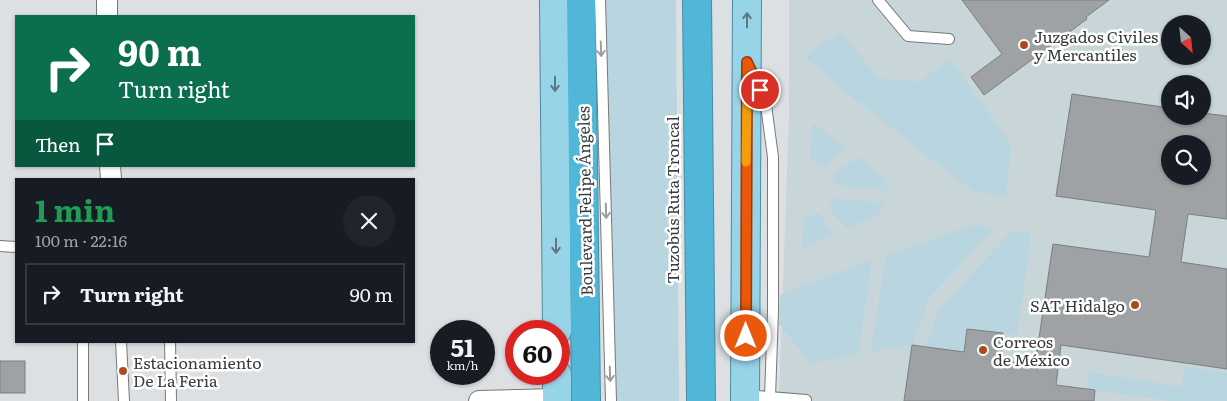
<!DOCTYPE html>
<meta charset="utf-8">
<style>
:root{--surface:#171b24;--page:#20242c;--text:#f1f3f6;--muted:#9ea1a6;--line:#363941}
body{margin:0;font-family:Literata,serif;background:var(--page);color:var(--text);height:100vh;display:flex;flex-direction:column;font-size:19px;white-space:nowrap}
*{box-sizing:border-box;margin:0}
p{font-size:16px;color:var(--muted)}
.icon{flex:none;width:28px;height:28px;fill:none;stroke:currentColor;stroke-width:2;stroke-linecap:round;stroke-linejoin:round}
.map{position:relative;flex:1;overflow:hidden}
.sheet{position:absolute;left:15px;top:178px;width:400px;height:165px;display:flex;flex-direction:column;background:var(--surface);border-radius:0px;box-shadow:0 1px 4px #0004}
.sheet>*{flex:none}
.guide{position:absolute;left:15px;top:15px;width:400px;height:152px;border-radius:0px;box-shadow:0 1px 4px #0004;background:#0b6e4f;color:#fff;overflow:hidden}
.needle{width:32px;rotate:153deg}
.tools{position:absolute;left:1161px;top:15px;display:grid;gap:10px}
.tools a{display:grid;place-items:center;width:50px;height:50px;border-radius:50%;background:var(--surface);box-shadow:0 1px 4px #0004;font-size:25px}
.speed{position:absolute;left:430px;top:320px;display:flex;gap:10px;font-size:25px;font-weight:700;text-align:center}
.speed>*{display:grid;place-content:center;width:65px;height:65px;border-radius:50%;background:var(--surface);box-shadow:0 1px 4px #0004;line-height:1}
.speed small{font-size:12px;font-weight:400}
.speed .limit{border:8px solid #d22;background:#fff;color:#111}
.pin{position:absolute;display:grid;place-items:center;width:42px;height:42px;color:#fff;margin:-21px;border:2px solid #fff;border-radius:50%;box-shadow:0 1px 5px #0007}
.me{position:absolute;width:55px;margin:-28px;rotate:0deg;stroke-linejoin:round;filter:drop-shadow(0 0 4px #0008)}
.turn{display:flex;align-items:center;gap:18px;height:105px;padding:0 20px;font-size:22px}
.turn .icon{width:65px;height:65px;stroke-width:2.5}
.turn b{display:block;font-size:35px;line-height:42px}
.then{display:flex;align-items:center;height:48px;padding:0 20px;background:#0003;gap:10px;font-size:19px}
.round{display:grid;place-items:center;flex:none;width:52px;height:52px;border-radius:26px;background:var(--page)}
.headline{display:flex;align-items:center;justify-content:space-between;height:85px;padding:0 20px}
h1{font-size:30px;font-weight:700;line-height:38px;color:#1e9e55}
ul{padding:0;list-style:none}
li{display:flex;align-items:center;gap:15px;height:62px;margin:0 10px 8px;padding:0 10px;border:2px solid var(--line);border-radius:0px}
li div{flex:1}
li b{display:block;font-size:19px}
li em{font-style:normal}
.map>svg:first-child{display:block}
</style>
<div class="map">
<svg width="1227" height="401" viewBox="0 0 1227 401">
<rect width="100%" height="100%" fill="#dce0e2"/>
<path fill="#c8d5d9" fill-rule="evenodd" d="M789,0H1227V401H779L789,117ZM1170,24H1202V56H1170ZM1170,84H1202V116H1170ZM1170,144H1202V176H1170Z"/>
<g fill="#b9d5e0">
<path d="M604,0H676L679,401H615Z"/>
<path d="M840,31L879,78L919,82L950,59L1011,145L1006,195L974,192L847,93L805,57Z"/>
<path d="M813,123L845,148L825,167L810,160Z"/>
<path d="M857,157L884,178L888,191L837,185L832,177Z"/>
<path d="M834,198L886,203L880,213L847,229L828,207Z"/>
<path d="M819,213L833,235L802,249L805,217Z"/>
<path d="M972,225L994,228L929,298L912,345L871,352L886,256Z"/>
<path d="M1012,231L1031,234L1017,335L966,328L957,401H941L949,349L926,346L940,308Z"/>
<path d="M872,260L858,354L811,363L779,324L780,295Z"/>
<path d="M1185,367L1227,373V401H1172L1087,389L1089,372L1181,387Z"/>
</g>
<g fill="#9ea2a4" stroke="#7b7e80" fill-rule="evenodd">
<path d="M962,0H1109L1086,17L1087,19L984,95L971,77L1002,54Z"/>
<path d="M1072,94L1170,108V116H1202V113L1227,116V219L1188,214L1181,262L1227,269V369L1061,345L1056,385L1095,390L1094,401H904L912,345L964,352L967,329L1003,333L1000,360L1035,365L1053,244L1149,257L1156,210L1056,196ZM1170,144H1202V176H1170Z"/>
<rect x="0" y="361" width="25" height="32"/>
</g>
<g fill="none" stroke-linecap="round" stroke-linejoin="round">
<defs>
<g id="lane">
<path d="M600,0L611,401"/>
<path d="M878,0L908,36L949,39"/>
<path d="M755,80L766,105L773,157V311L770,397"/>
<path d="M0,246L16,247"/>
<path d="M121,341L124,401"/>
<path d="M170,341L171,401"/>
<path d="M745,395L806,400"/>
<path d="M83,401V341"/>
</g>
<g id="street">
<path d="M107,0V16"/>
<path d="M110,166L111,179"/>
<path d="M479,401L557,399"/>
</g>
<g id="primary">
<path d="M554,0L557,331"/>
<path d="M557,374V401"/>
<path d="M745,401L747,0"/>
</g>
<g id="highway">
<path d="M581,0L586,401"/>
<path d="M697,0L701,401"/>
</g>
</defs>
<use href="#lane" stroke="#75797b" stroke-width="12"/>
<use href="#street" stroke="#75797b" stroke-width="22"/>
<use href="#primary" stroke="#498ca2" stroke-width="30"/>
<use href="#highway" stroke="#498ca2" stroke-width="30"/>
<use href="#lane" stroke="#fff" stroke-width="10"/>
<use href="#street" stroke="#fff" stroke-width="20"/>
<use href="#primary" stroke="#97d4e8" stroke-width="28"/>
<use href="#highway" stroke="#51b7d9" stroke-width="28"/>
</g>
<defs><path id="oneway-shaft" d="M-6 0H5M1.5-3L5.5 0L1.5 3" fill="none" stroke-width="1.6" stroke-linecap="round" stroke-linejoin="round" transform="scale(1.25)"/></defs>
<g stroke="#5f7881">
<use href="#oneway-shaft" transform="translate(747 20) rotate(-90)"/>
<use href="#oneway-shaft" transform="translate(555 84) rotate(90)"/>
<use href="#oneway-shaft" transform="translate(556 246) rotate(90)"/>
</g>
<g stroke="#9c9d9e">
<use href="#oneway-shaft" transform="translate(601 49) rotate(88)"/>
<use href="#oneway-shaft" transform="translate(606 211) rotate(88)"/>
<use href="#oneway-shaft" transform="translate(610 374) rotate(88)"/>
</g>
<g fill="none" stroke-linecap="round" stroke-linejoin="round">
<defs>
<path id="route" d="M746,336L747,62L760,90"/>
</defs>
<use href="#route" stroke="#983908" stroke-width="12"/>
<use href="#route" stroke="#ea580c" stroke-width="9"/>
<path stroke="#f59e0b" stroke-width="9" d="M746,162L747,101"/>
</g>
<g fill="#ae491a" stroke="#fff" stroke-width="2">
<circle cx="1024" cy="45" r="5"/>
<circle cx="1135" cy="305" r="5"/>
<circle cx="983" cy="350" r="5"/>
<circle cx="123" cy="371" r="5"/>
</g>
<g text-anchor="middle" dominant-baseline="central" stroke-width="5" stroke-linejoin="round" paint-order="stroke">
<g font-size="16" fill="#393b3c" stroke="#fff" text-anchor="start">
<text x="1034" y="36">Juzgados Civiles<tspan x="1034" dy="18">y Mercantiles</tspan></text>
<text x="1125" y="305" text-anchor="end">SAT Hidalgo</text>
<text x="993" y="341">Correos<tspan x="993" dy="18">de México</tspan></text>
<text x="133" y="362">Estacionamiento<tspan x="133" dy="18">De La Feria</tspan></text>
</g>
<g font-size="16" fill="#393b3c" stroke="#fff">
<text transform="translate(672 200) rotate(-90)">Tuzobús Ruta Troncal</text>
<text transform="translate(584 201) rotate(-91)">Boulevard Felipe Ángeles</text>
</g>
</g>
</svg>
<div class="tools">
<a><svg class="needle" viewBox="-14 -14 28 28"><path d="M0-13l5 13h-10z" fill="#e53935"/><path d="M0 13l5-13h-10z" fill="#9ea1a6"/></svg></a>
<a><svg class="icon" aria-label="sound" viewBox="0 0 24 24"><path d="M4 9h4l5-4v14l-5-4H4zM17 9q2 3 0 6"/></svg></a>
<a><svg class="icon" aria-label="search" viewBox="0 0 24 24"><circle cx="10" cy="10" r="6"/><path d="M15 15l6 6"/></svg></a>
</div>
<div class="speed"><div>51<small>km/h</small></div><div class="limit">60</div></div>
<div class="pin" style="left:760px;top:90px;background:#d93025"><svg class="icon" aria-label="arrive" viewBox="0 0 24 24"><path d="M6 21V4h12l-3 4 3 4H6"/></svg></div>
<svg class="me" style="left:746px;top:336px" viewBox="-20 -20 40 40"><circle r="17" fill="#ea580c" stroke="#fff" stroke-width="3"/><path d="M0-11L8 9 0 5-8 9z" fill="#fff"/></svg>
<div class="guide">
<div class="turn"><svg class="icon" aria-label="right" viewBox="0 0 24 24"><path d="M7 20v-9h11M14 6l5 5-5 5"/></svg><div><b>90 m</b>Turn right</div></div>
<div class="then">Then<svg class="icon" aria-label="arrive" viewBox="0 0 24 24"><path d="M6 21V4h12l-3 4 3 4H6"/></svg></div>
</div>
<section class="sheet">
<div class="headline"><div><h1>1 min</h1><p>100 m · 22:16</p></div><a class="round"><svg class="icon" aria-label="close" viewBox="0 0 24 24"><path d="M6 6l12 12M18 6L6 18"/></svg></a></div>
<ul>
<li><svg class="icon" aria-label="right" viewBox="0 0 24 24"><path d="M7 20v-9h11M14 6l5 5-5 5"/></svg><div><b>Turn right</b></div><em>90 m</em></li>
</ul>
</section>
</div>
